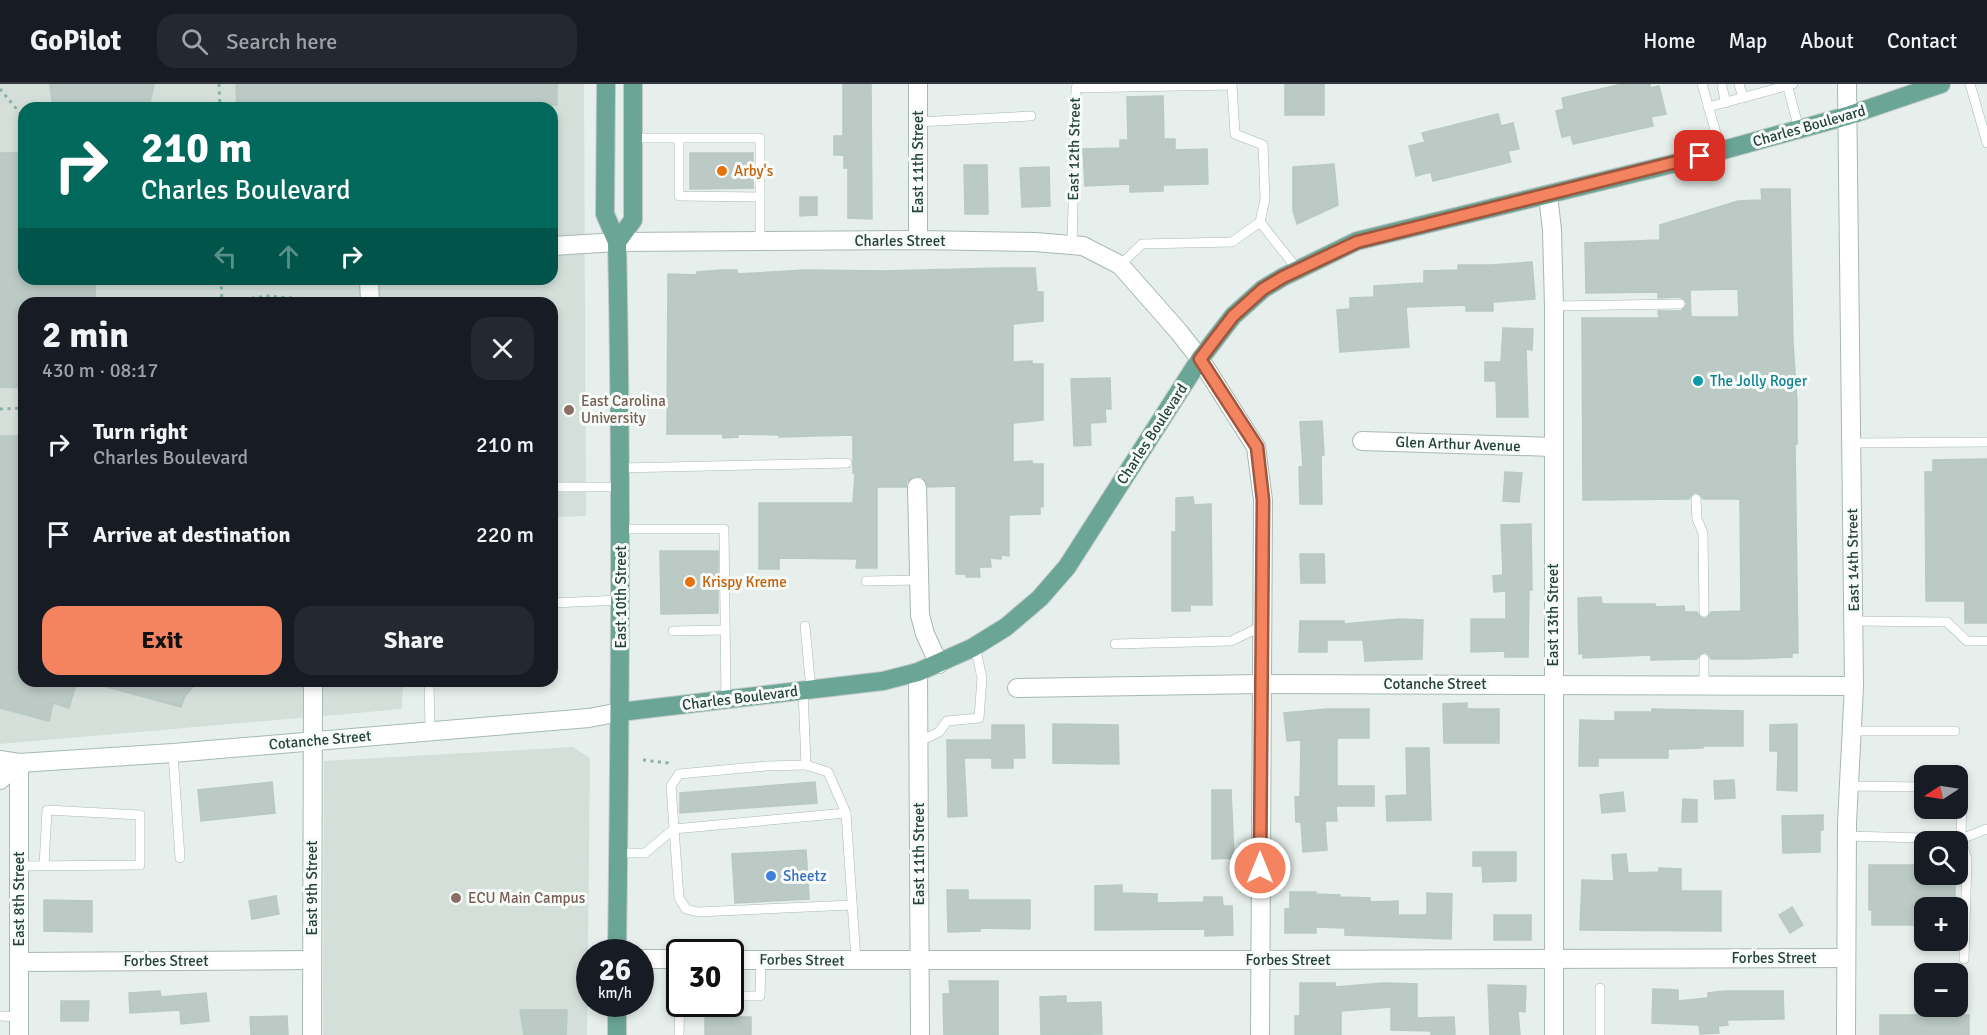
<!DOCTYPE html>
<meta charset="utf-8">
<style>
:root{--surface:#171b24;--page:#242831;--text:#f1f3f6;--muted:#9ea1a6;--line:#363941;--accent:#f4845f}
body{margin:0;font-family:Signika,sans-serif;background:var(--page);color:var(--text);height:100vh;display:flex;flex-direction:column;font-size:22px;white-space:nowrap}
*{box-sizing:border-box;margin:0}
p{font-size:20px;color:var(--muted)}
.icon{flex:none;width:33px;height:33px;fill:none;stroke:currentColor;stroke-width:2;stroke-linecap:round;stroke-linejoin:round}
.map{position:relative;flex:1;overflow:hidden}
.details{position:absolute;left:18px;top:213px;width:540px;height:390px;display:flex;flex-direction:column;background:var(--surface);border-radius:18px;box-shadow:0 3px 9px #0003}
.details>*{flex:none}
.top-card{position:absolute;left:18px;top:18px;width:540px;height:183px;border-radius:18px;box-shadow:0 3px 9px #0003;background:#00695c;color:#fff;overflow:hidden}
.needle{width:39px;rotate:258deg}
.buttons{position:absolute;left:1914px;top:681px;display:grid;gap:12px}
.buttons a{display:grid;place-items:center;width:54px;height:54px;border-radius:12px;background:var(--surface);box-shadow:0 3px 9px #0003;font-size:30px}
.speed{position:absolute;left:576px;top:855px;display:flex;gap:12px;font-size:30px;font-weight:700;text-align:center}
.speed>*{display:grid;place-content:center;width:78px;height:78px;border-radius:50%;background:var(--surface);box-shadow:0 3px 9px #0003;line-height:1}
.speed small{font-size:15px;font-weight:400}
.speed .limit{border:3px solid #111;border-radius:9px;background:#fff;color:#111}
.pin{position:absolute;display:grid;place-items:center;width:51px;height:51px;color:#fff;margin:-26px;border-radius:12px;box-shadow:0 3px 9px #0006}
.me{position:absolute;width:66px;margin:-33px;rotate:0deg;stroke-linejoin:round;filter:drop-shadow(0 0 4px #0008)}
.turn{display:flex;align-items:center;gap:21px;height:126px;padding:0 24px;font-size:27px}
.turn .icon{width:78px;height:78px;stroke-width:2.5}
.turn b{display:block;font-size:42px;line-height:51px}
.lanes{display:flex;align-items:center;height:57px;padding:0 24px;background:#0003;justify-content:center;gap:30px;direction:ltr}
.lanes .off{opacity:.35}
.round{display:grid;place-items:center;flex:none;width:63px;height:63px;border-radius:18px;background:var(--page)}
.headline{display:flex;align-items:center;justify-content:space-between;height:102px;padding:0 24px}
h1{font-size:36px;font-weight:700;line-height:45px}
.cta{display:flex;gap:12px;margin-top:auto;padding:12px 24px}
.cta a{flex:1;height:69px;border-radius:18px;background:var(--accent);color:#111;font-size:24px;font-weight:700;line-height:69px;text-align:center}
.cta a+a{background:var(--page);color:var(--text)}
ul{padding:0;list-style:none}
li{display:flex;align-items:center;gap:18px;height:90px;padding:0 24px}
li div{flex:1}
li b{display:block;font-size:22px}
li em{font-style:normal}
header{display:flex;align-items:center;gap:36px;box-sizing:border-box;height:84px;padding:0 30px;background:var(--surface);border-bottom:2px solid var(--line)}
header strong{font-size:28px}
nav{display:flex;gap:33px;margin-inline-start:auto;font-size:21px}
.search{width:420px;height:54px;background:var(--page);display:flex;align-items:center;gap:15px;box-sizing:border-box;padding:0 21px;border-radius:18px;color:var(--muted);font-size:22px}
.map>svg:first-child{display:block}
</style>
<header>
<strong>GoPilot</strong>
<div class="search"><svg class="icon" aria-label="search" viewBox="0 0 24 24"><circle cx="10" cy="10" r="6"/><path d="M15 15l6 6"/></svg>Search here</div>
<nav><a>Home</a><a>Map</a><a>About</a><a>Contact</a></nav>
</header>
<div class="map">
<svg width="1987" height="951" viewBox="0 0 1987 951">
<rect width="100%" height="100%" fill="#e6efeb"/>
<g fill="#d4dfda" fill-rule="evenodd">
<path d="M0,0H584L586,432L552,433V219H24V597H403L402,625L0,660ZM24,24H552V195H24Z"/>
<path d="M573,663L590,674L587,951H323L324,677Z"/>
</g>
<g fill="#bbcac4" stroke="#b8c9c2" stroke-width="1.5" fill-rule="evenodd">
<path d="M50,0H154L149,24H55L52,17Z"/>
<path d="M236,0H557V21L533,22V24H237Z"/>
<path d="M843,0H871L872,135L848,134V84H844V71H834V52H843Z"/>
<rect x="1285" y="0" width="39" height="31"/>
<path d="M1622,0H1650V4L1659,2L1666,30L1651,33L1653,42L1573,60L1571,51L1562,53L1556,27L1564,25L1562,14Z"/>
<path d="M1163,12L1164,55H1175V66L1207,65L1208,100L1163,101V107L1130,108V100L1085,102L1083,65L1120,64V56H1128L1127,13Z"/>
<path d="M1498,30L1501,42L1513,39L1519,65L1508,67L1511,78L1433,97L1431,88L1416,92L1409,62L1425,58L1422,49Z"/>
<path d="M0,69H20L19,74H24V195H95V219H24V304L0,303Z"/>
<path d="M690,69H753V104L690,105Z"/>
<path d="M1334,80L1338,121L1297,140L1293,127V83Z"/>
<path d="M964,81H987L988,130H965Z"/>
<path d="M1049,83L1050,122L1022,123L1020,84Z"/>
<path d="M1761,105H1790L1793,259L1797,319V360H1795L1798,569H1792V573L1747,575H1711L1709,571L1705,568L1700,570L1697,575L1651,576V571L1583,574V569L1579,570L1578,514L1601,513L1602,520H1655V523L1684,522L1685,528H1697L1699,532L1704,535L1708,533L1711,528L1741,527L1740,415H1703L1701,411L1696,408L1692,410L1689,415L1583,416L1582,234H1659L1658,227H1681L1687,220L1685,216L1680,213L1658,214V208L1586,209L1585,159L1660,156V141L1738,117L1762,116ZM1738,205L1739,233H1691L1690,206Z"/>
<path d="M800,113H817V131L800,132Z"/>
<path d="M1532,178L1535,215L1493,218V227H1466V221L1406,223L1409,263L1340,268L1337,226L1350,225V214L1374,213V202L1424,199V187L1458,186V181H1492Z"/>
<path d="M1000,184H1035L1037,208H1043V237L1013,240V278L1032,277V280H1043V336L1013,339V378L1032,377V380H1043V423L1040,422V430L1009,431V472L1001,471V475L990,474L991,483H979L980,493H966V490H956V402L928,403L923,393L916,392L907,397L906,403H877V484H856L857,475L779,474V485H759V419H853L855,389H853V351L779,353V351L738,350V353L723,354V350H667L668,190L697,191V188L722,186H737V190L806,186L884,187Z"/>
<path d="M1503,244L1533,245L1532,266L1526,265L1528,333H1497L1496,297H1485V278H1501Z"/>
<path d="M1110,294L1111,325H1105L1106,338L1090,339L1091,361L1074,362L1071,295Z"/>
<path d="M1322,337L1324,371L1321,372L1322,420H1300L1299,383H1303L1300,338Z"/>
<path d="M0,352H24V597H77L69,624L53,619L49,637L0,624Z"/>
<path d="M1987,375V539H1965V517H1926L1925,388H1933V376Z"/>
<path d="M1505,388L1522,389L1519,418L1503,417Z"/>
<path d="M1193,413L1194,421L1211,420L1212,521H1190V527H1172V448H1176V414Z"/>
<path d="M1531,440L1532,506H1529L1528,573H1505V567L1471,568V535H1506V507L1494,508L1493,492L1503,491L1501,441Z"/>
<path d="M660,467H718V529L661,530Z"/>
<path d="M1300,470H1324L1325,499H1301Z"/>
<path d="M1400,535L1423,536L1422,575L1365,577L1363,556H1327V568H1299L1300,537H1344V540Z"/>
<path d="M101,597H198L185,612L181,623L100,601Z"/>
<path d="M1467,619V625H1499V659H1444L1443,620Z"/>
<path d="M1327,625H1369V654H1337V702H1374V722H1336L1337,737H1325L1327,766L1303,768L1301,738H1296L1295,713H1300L1301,656L1287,657L1284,629Z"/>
<path d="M1652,625L1743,627V662H1703V664L1668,665V674H1598V682H1579L1580,636L1615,637V628H1652Z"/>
<path d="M1053,640L1118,641L1119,680L1053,679Z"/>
<path d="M1797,640V707L1777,706L1778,667H1770V641Z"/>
<path d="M992,641H1024L1025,674H1013V684H992V674H964L967,732L948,733L947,656H992Z"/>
<path d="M1406,664H1429L1431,736L1387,737L1386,712L1407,711Z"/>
<path d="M1734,696L1735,714L1715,715L1714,697Z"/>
<path d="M272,698L275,729L201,737L198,706Z"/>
<path d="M815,698L817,719L680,729V709Z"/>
<path d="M1212,706H1231L1234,774L1212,775Z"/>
<path d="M1623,708L1625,727L1602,729L1600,711Z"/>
<path d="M1683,715L1697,716V738H1682Z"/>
<path d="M1823,731V746H1820V768L1783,769L1782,732Z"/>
<path d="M806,766L809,815L735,819L732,770Z"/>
<path d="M1473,768H1516V797L1483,798L1482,782H1473Z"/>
<path d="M1626,770L1628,789L1659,788V784L1681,785V807H1721V847L1580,846L1582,796L1614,797L1612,771Z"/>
<path d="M1869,781H1924V790H1955V824H1924V841H1872V826H1869Z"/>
<path d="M1122,801V809L1157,810V819L1204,818V813H1222L1223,822H1232L1233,851L1205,852V845L1095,846V802Z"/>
<path d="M947,806H968V816H1030V845L980,844V847L948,848Z"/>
<path d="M1290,808H1316V810L1340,811V813L1370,814V818L1398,817V831H1427V809L1452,810L1451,855L1345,851V844L1316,843V849H1285V825H1290Z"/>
<path d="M276,812L279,830L252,835L249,817Z"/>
<path d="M44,816L92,817V848L44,847Z"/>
<path d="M1792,823L1803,841L1790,849L1779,831Z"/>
<rect x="1494" y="831" width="37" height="25"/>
<path d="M949,897H998V951H944L943,910H950Z"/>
<path d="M1300,899H1335V903L1384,899L1417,900V934L1454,933L1455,951H1431V947L1391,946V923L1341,927V951H1295V932H1300Z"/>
<path d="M1488,901L1526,902L1525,928L1518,927L1520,951H1490Z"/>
<path d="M1653,905L1678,906V917L1708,914V909L1725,907H1783L1784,935L1727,936L1728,941L1718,942L1719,949L1700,950L1699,941L1652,939Z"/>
<path d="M160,907L161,913L206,909L209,937L181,940L180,926L130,929L129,909Z"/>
<path d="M1066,912V919L1101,918L1102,950L1041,951L1040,913Z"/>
<path d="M61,917H89L88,937H61Z"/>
<path d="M520,926H567L566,951H524Z"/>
<rect x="1880" y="931" width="89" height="20"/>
<path d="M287,932L288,951H251L250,933Z"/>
<rect x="705" y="933" width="46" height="18"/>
</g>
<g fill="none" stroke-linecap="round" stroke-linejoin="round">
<defs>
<g id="service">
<path d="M1702,0L1721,67"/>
<path d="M1739,0L1743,14"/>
<path d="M1787,0L1799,45"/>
<path d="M1970,0L1987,59"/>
<path d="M1722,3L1726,19"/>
<path d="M1708,23L1793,0"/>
<path d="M918,38L1031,32"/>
<path d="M633,54H760V113L679,112V54"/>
<path d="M1260,138L1298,186"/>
<path d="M760,158V113"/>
<path d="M1072,161L1076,4L1232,1L1235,50L1263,61L1265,115L1260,138L1232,158L1142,160L1120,181"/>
<path d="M1554,222L1680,220"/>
<path d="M1852,359L1987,358"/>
<path d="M621,384L847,379"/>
<path d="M552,403H621"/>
<path d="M1696,415L1697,435L1703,449L1704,528"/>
<path d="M621,445H724L726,615"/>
<path d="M866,497L919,496"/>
<path d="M552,519L621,516"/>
<path d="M1853,537L1947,538L1967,557H1987"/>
<path d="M805,542L811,605"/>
<path d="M673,547L725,546"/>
<path d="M1115,560L1231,557L1262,542"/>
<path d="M1704,575V602"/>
<path d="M552,579V581"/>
<path d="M429,597L430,647"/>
<path d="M803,606L806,681L828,688L846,729L856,877"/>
<path d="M1852,647H1955"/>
<path d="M918,658L939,648L947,637L979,634L982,594L975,562"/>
<path d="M173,669L180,774"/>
<path d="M806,681L766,682L679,690L671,702L679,814L686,825L698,828L852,821"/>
<path d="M1849,702L1924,703"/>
<path d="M1847,752L1961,755L1962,704H1958"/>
<path d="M618,769H645L674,745L846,729"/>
<path d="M19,782L140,781V731L47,726L44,782"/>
<path d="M1964,875L1967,776L1961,755L1987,745"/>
<path d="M730,912H760L761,876"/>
<path d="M0,932L19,933"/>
<path d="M679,951L680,912"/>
<path d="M1600,951V904"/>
</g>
<g id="minor">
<path d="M918,0V156"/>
<path d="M1548,111L1552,146L1554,222V951"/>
<path d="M552,162L617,158L918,156L1035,158L1083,162L1120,181L1179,248L1200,275L1256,363L1263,416L1260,951"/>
<path d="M369,195L370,219"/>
<path d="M1362,357L1554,363"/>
<path d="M917,403L920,531L925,550L939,580"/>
<path d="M918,588L920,951"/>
<path d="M1017,604L1261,600L1854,602"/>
<path d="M640,875H680"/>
<path d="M730,876H1260L1845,874"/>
<path d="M19,878L312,876"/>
<path d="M19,951V679"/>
<path d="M312,951L313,597"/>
</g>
<path id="tertiary" d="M1846,951L1847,739L1854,602L1847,0"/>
<g id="secondary">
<path d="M0,676L19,679L173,669L589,634L620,628"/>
<path d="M0,696L19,679"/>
</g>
<g id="primary">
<path d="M606,0L605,130L617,158C622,395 620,632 617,868"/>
<path d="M617,158L633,136V0"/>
<path d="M620,628L883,597L918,588L972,564L1006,543L1040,514L1067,483L1200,275L1233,232L1263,205L1283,193L1357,157L1680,78L1847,32L1941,0"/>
<path d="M617,920V951"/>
</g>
</defs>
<use href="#service" stroke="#a8b8b2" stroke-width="10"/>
<use href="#minor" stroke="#a8b8b2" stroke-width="20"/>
<use href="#tertiary" stroke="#a8b8b2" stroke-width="20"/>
<use href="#secondary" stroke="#a4bbb3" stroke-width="20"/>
<use href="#primary" stroke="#c2cac8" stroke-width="20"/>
<g stroke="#86b3a5" stroke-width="3" stroke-dasharray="3 4.5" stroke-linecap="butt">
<path d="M219,0L220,24"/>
<path d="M0,5L24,34"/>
<path d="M221,195L222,219"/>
<path d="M222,219L266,212L345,218"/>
<path d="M0,325L24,324"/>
<path d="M643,676L668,679L671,682"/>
</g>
<use href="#service" stroke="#fff" stroke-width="9"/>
<use href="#minor" stroke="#fff" stroke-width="18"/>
<use href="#tertiary" stroke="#fff" stroke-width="18"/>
<use href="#secondary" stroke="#fff" stroke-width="18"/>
<use href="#primary" stroke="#6aa596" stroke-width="18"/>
</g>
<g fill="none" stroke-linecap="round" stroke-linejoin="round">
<defs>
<path id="route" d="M1260,784L1263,416L1257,363L1200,275L1233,232L1263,205L1283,193L1357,158L1700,72"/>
</defs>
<use href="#route" stroke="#9f563e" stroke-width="15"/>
<use href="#route" stroke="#f4845f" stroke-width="10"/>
</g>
<g fill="#e8710a" stroke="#f7fbf9" stroke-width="2">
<circle cx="722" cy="87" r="6"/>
<circle cx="690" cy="498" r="6"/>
</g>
<circle fill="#0f9aa8" stroke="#f7fbf9" stroke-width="2" cx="1698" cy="297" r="6"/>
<g fill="#8d6e63" stroke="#f7fbf9" stroke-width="2">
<circle cx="569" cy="326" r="6"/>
<circle cx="456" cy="814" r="6"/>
</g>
<circle fill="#3f7fe0" stroke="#f7fbf9" stroke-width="2" cx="771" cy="792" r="6"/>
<g text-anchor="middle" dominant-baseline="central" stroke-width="6" stroke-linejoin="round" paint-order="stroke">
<g font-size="15" fill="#24423a" stroke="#f7fbf9">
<text transform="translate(1809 42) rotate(-16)">Charles Boulevard</text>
<text transform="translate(1074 65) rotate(-89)">East 12th Street</text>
<text transform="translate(918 78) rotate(-90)">East 11th Street</text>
<text x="900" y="157">Charles Street</text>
<text transform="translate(1152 350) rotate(-57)">Charles Boulevard</text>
<text transform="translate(1458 360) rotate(2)">Glen Arthur Avenue</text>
<text transform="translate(1853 476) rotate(-91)">East 14th Street</text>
<text transform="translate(621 513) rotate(-90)">East 10th Street</text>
<text transform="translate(1553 531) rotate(-90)">East 13th Street</text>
<text x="1435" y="600">Cotanche Street</text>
<text transform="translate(740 614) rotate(-7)">Charles Boulevard</text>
<text transform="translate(320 656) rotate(-5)">Cotanche Street</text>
<text transform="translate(919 770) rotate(-90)">East 11th Street</text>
<text transform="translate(312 804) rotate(-90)">East 9th Street</text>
<text transform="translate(19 815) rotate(-90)">East 8th Street</text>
<text x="1774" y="874">Forbes Street</text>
<text transform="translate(802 876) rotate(1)">Forbes Street</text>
<text x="1288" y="876">Forbes Street</text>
<text x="166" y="877">Forbes Street</text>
</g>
<g font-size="15" fill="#c56008" stroke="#f7fbf9" text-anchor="start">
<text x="734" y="87">Arby's</text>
<text x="702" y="498">Krispy Kreme</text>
</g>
<g font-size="15" fill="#0d838f" stroke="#f7fbf9" text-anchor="start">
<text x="1710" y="297">The Jolly Roger</text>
</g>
<g font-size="15" fill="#785e54" stroke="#f7fbf9" text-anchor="start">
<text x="581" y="317">East Carolina<tspan x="581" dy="17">University</tspan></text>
<text x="468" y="814">ECU Main Campus</text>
</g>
<g font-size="15" fill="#366cbe" stroke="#f7fbf9" text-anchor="start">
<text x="783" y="792">Sheetz</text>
</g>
</g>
</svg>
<div class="buttons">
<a><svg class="needle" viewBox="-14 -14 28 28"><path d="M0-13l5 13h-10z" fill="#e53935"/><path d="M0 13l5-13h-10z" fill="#9ea1a6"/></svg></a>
<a><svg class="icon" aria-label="search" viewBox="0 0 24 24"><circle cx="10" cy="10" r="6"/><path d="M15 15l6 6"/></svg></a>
<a>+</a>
<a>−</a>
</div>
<div class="speed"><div>26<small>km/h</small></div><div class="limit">30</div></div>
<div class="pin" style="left:1700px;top:72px;background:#d93025"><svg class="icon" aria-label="arrive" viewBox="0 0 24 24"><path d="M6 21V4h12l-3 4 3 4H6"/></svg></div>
<svg class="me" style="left:1260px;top:784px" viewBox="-20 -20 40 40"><circle r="17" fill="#f4845f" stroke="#fff" stroke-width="3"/><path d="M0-11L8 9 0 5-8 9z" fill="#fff"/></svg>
<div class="top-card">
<div class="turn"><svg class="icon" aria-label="right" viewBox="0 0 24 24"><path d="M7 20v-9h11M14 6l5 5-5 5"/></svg><div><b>210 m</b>Charles Boulevard</div></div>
<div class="lanes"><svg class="icon off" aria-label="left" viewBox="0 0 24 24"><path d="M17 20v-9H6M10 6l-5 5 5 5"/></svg><svg class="icon off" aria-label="ahead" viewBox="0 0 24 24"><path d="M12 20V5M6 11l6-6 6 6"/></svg><svg class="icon" aria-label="right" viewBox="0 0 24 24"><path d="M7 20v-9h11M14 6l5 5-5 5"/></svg></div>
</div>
<section class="details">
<div class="headline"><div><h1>2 min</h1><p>430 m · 08:17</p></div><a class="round"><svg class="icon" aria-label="close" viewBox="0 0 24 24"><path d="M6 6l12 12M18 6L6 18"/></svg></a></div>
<ul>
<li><svg class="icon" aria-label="right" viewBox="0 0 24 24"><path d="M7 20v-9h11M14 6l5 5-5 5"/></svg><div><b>Turn right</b><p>Charles Boulevard</p></div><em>210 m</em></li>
<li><svg class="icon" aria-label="arrive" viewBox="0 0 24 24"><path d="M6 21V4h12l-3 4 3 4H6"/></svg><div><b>Arrive at destination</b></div><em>220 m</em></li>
</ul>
<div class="cta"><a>Exit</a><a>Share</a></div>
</section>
</div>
